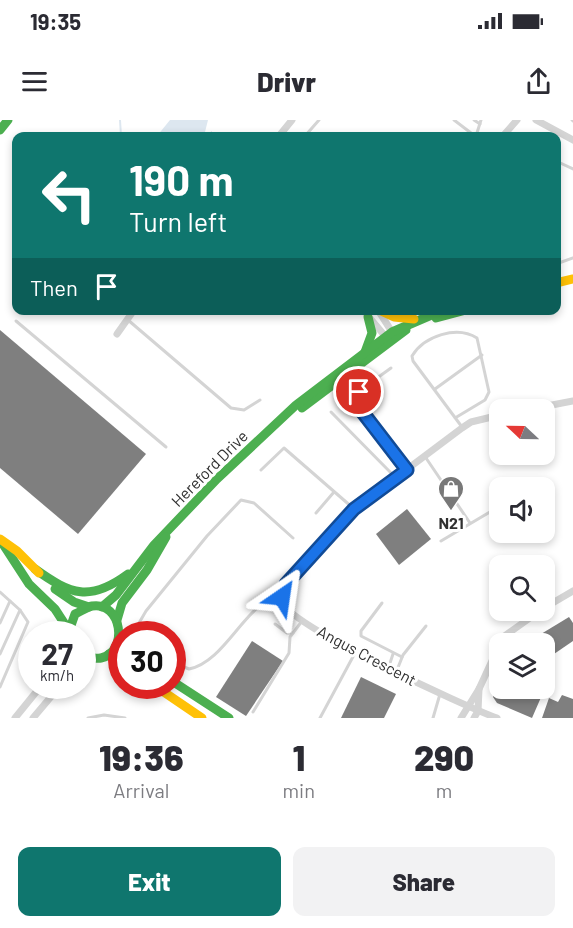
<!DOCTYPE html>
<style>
:root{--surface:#fff;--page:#f2f2f3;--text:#2b2b33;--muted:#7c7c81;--accent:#0f766e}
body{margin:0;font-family:Barlow,sans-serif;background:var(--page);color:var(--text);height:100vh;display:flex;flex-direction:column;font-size:22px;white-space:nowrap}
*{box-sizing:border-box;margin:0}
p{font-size:20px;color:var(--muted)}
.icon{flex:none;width:33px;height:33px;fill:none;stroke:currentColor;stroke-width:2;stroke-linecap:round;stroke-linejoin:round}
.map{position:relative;height:598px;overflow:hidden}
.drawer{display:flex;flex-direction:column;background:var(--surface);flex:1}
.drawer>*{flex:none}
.banner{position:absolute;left:12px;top:12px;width:549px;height:183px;border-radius:12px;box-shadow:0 3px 9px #0003;background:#0f766e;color:#fff;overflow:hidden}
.needle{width:39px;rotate:292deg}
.tools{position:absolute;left:489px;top:279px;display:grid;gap:12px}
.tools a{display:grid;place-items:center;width:66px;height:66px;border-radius:12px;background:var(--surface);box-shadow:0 3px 9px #0003;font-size:30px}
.speed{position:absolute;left:18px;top:501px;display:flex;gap:12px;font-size:30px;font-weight:700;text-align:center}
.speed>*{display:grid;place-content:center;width:78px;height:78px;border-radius:50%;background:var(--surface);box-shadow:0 3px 9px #0003;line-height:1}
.speed small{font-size:15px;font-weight:400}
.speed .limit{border:9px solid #d22;background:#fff;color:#111}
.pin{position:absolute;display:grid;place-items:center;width:51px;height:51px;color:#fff;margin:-26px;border:3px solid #fff;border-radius:50%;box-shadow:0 2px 6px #0007}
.me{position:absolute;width:66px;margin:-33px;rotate:32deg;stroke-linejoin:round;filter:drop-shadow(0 0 4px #0008)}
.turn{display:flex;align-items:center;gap:21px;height:126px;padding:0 18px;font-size:27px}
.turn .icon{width:78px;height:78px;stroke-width:2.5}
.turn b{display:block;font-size:42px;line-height:51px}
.then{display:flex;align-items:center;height:57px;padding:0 18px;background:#0003;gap:12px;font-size:22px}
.eta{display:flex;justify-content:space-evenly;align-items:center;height:102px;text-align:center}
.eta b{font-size:36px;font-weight:800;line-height:42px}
.action{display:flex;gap:12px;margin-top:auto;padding:12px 18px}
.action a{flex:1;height:69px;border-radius:12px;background:var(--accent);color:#fff;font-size:24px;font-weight:800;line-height:69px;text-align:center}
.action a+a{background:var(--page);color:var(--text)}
.status{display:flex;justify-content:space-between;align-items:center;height:42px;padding:0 30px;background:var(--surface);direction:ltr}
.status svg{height:16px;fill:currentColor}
header{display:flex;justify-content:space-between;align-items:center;height:78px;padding:0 18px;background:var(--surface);font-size:27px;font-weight:800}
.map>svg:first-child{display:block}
</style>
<div class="status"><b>19:35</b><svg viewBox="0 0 49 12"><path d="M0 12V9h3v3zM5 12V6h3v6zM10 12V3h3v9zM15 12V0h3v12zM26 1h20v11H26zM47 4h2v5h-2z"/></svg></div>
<header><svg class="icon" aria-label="menu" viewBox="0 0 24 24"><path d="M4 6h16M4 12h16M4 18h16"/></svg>Drivr<svg class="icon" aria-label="share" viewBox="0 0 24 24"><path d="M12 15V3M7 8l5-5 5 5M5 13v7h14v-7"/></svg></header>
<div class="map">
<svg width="573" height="598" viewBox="0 0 573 598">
<rect width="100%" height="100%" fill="#fff"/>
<path fill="#dde7f0" d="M170,0H208L204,16L212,11V16H157Z"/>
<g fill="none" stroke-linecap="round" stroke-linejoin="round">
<path stroke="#dde7f0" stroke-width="2" d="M120,0L121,16"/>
</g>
<g fill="#7f7f7f">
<path d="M0,210L146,334L78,414L0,348Z"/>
<path d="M407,389L431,419L399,445L376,414Z"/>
<path d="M569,497L573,503V521L554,534L541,514Z"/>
<path d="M252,521L283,541L246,596L216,577Z"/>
<path d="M361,557L396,574L384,598H341Z"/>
<path d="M509,568H523L519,577L523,579L527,569L542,575L532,598L497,583L493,577L494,573L498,575L500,571L507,574Z"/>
<path d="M562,575L573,579V598H542L549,578L558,582Z"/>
</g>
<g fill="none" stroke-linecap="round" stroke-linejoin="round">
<g stroke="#d4d4d4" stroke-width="3">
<path d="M454,0L475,16"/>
<path d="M474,0L480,4"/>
<path d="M572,0L573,1"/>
<path d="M305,16L319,0"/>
<path d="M476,16L481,0"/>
<path d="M556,41L573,49"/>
<path d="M556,144L573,138"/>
<path d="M128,200L231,288L244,290L260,280"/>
<path d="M16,201L166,327"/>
<path d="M391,248L359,271L355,281L406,348"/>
<path d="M435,269L482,235"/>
<path d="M331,292L395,357"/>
<path d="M455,298L485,280L489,272L477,218C457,205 424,216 412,236L413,241L462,307"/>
<path d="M426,338L470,403"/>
<path d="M261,350L284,328L353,388"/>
<path d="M316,393L334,372"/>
<path d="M441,421L500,386"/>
<path d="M0,472L20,490L28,502L0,567"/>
<path d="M382,483L361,511V516L402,537"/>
<path d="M0,503L10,481"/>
<path d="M275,504L287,513H293"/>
<path d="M139,514V503L146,491L207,416L241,380L254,383L293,418"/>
<path d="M0,534L20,490"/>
<path d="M172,542L189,549C227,541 246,480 280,477"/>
<path d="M389,546L393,534"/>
<path d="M397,550L403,535L426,506"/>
<path d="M253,592L289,533L290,517L302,501"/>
<path d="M88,598L104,595L125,598"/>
<path d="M320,598L355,533"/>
<path d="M433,598L440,574"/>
</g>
<g stroke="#d4d4d4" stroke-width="7">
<path d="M536,0L573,20"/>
<path d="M279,16L292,0"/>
<path d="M503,16L517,0"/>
<path d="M363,190L385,216"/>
<path d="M378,190L392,212"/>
<path d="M117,214L134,190"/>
<path d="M526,290L573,281"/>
<path d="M544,488L573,471"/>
<path d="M15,598L41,566"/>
<path d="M33,598L60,566"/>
<path d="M461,598L479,569L503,517L541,490"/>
<path d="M474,598L478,591L479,569"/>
<path d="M497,598C464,586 292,507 282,482C280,475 283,470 286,464L354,389L462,308L471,302L500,295"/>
</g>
<g stroke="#4caf50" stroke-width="9">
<path d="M0,10L8,0"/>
<path d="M436,198L466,190"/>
<path d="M365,232L372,213L368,197"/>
<path d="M302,288L406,210"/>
<path d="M1,421L29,464L55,489L68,509"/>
<path d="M35,449C71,475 90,482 128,454"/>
<path d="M55,469L74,482L89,487"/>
<path d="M102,487L116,475L154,425L217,359L296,285L392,212L443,190"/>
<path d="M117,500L122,483L147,450L166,417"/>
<path d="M68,514L75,494C80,492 87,487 92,486C122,481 129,532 101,538C96,539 88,537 82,536"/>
<path d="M109,534L122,542"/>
<path d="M172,561L229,598"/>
</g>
<g stroke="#ffc107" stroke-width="9">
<path d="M556,163L573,159"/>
<path d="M379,190L394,197L414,199"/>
<path d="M0,419L17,431L39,453"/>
<path d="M155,566L202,598"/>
</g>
</g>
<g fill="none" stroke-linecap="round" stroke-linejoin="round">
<defs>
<path id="route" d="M282,477L286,464L354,389L407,350L357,285L355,277L359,272"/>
</defs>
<use href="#route" stroke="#114b97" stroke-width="15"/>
<use href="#route" stroke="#1a73e8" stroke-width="10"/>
</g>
<defs>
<symbol id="shop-pin" viewBox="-11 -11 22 30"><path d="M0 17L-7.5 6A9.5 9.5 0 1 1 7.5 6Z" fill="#787878" stroke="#fff"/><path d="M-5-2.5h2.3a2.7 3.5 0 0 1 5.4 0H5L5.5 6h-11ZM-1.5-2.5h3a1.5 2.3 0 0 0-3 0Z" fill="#fff"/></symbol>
</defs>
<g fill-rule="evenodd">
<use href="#shop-pin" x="436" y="354" width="30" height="40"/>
</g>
<g text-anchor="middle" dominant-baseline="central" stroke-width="6" stroke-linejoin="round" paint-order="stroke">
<g font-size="16" fill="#303030" stroke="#fff">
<text transform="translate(209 348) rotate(-45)">Hereford Drive</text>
<text transform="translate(367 535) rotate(28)">Angus Crescent</text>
</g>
<g font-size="16" font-weight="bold" fill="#303030" stroke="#fff">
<text x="451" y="402">N21</text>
</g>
</g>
</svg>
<div class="tools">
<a><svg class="needle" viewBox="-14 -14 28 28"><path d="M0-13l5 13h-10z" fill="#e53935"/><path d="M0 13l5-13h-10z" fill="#7c7c81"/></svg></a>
<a><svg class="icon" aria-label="sound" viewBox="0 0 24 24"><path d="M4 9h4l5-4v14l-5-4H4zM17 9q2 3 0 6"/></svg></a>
<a><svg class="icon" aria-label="search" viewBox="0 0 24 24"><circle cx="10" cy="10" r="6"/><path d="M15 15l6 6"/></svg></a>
<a><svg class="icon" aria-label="layers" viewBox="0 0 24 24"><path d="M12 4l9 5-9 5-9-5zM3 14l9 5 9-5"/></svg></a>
</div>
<div class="speed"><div>27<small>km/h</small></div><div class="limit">30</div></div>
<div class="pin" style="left:359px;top:272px;background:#d93025"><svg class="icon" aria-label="arrive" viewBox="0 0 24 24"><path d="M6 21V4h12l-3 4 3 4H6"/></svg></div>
<svg class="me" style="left:282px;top:477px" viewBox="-20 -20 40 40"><path d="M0-17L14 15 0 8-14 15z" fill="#1a73e8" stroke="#fff" stroke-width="4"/></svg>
<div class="banner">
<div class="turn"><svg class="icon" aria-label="left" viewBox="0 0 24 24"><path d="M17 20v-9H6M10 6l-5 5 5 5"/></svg><div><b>190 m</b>Turn left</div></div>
<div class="then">Then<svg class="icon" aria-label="arrive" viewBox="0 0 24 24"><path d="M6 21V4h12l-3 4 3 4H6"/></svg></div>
</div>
</div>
<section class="drawer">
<div class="eta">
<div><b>19:36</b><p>Arrival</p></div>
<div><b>1</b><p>min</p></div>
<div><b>290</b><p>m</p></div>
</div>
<div class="action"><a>Exit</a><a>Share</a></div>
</section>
